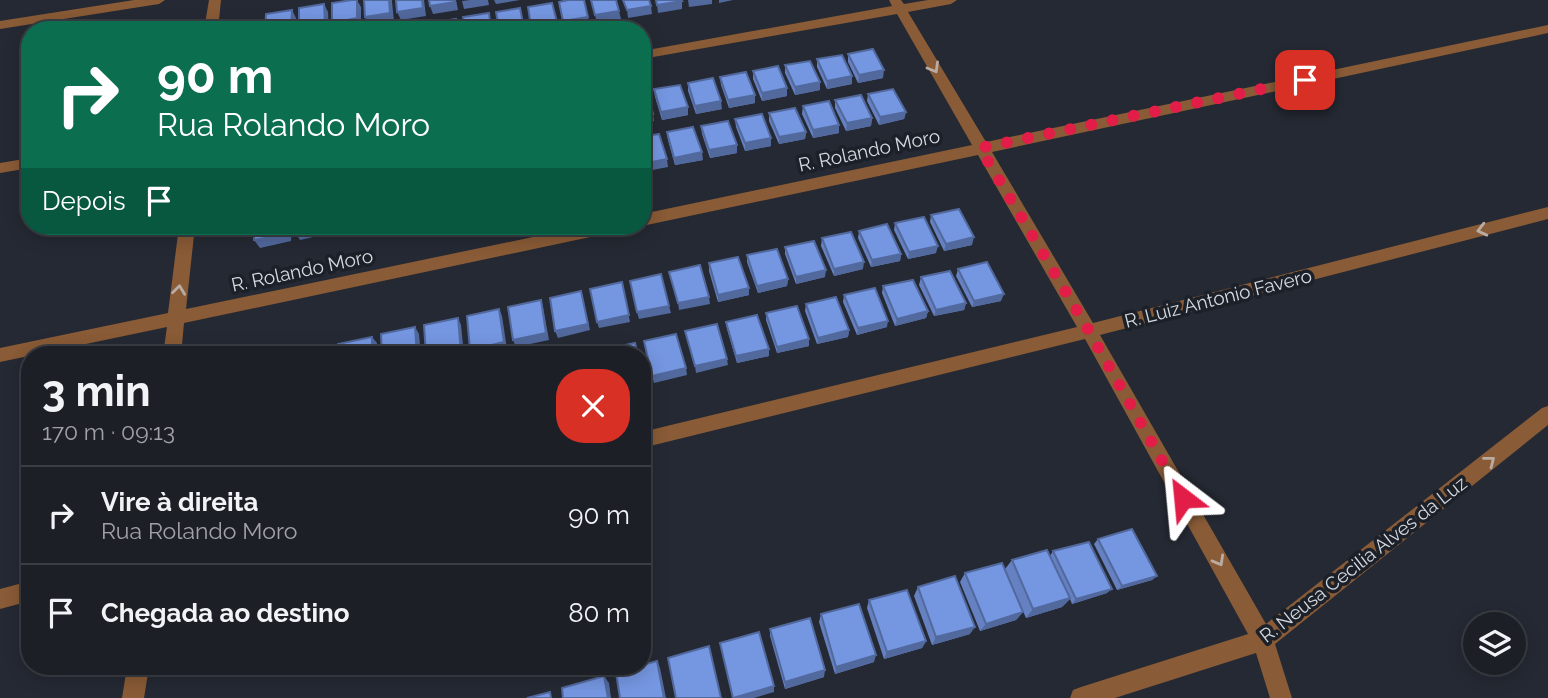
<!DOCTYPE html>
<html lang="pt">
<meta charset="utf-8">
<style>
:root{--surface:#1c1f26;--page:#25272e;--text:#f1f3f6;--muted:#a0a2a7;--line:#3a3d43}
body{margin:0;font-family:Raleway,sans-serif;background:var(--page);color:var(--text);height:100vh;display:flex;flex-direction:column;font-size:26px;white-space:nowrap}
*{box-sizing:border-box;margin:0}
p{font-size:23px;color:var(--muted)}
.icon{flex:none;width:38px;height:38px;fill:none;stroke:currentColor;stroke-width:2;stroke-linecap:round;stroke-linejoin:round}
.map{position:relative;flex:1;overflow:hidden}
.drawer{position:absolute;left:21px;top:346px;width:630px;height:329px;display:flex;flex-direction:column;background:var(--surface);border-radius:28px;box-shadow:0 4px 18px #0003,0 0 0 2px var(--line)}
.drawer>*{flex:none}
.guide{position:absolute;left:21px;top:21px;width:630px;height:214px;border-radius:28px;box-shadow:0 4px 18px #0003,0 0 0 2px var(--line);background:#0b6e4f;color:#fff;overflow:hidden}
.buttons{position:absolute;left:1463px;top:612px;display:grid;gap:14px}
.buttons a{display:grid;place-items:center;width:63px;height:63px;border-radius:50%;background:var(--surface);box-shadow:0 4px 18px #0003,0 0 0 2px var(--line);font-size:35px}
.pin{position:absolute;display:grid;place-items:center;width:60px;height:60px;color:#fff;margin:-30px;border-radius:14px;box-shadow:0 4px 10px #0006}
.me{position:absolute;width:77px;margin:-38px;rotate:331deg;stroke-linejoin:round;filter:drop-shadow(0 0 5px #0008)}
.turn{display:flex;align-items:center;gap:24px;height:147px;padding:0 21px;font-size:32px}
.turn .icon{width:91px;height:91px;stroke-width:2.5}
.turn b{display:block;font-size:49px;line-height:60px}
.then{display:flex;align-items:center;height:66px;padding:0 21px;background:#0003;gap:14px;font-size:26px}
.round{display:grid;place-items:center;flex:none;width:74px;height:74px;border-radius:28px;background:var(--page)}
.head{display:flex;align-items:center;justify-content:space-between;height:119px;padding:0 21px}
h1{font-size:42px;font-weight:700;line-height:52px}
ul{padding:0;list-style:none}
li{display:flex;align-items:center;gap:21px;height:98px;padding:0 21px;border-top:2px solid var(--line)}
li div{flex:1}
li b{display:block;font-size:26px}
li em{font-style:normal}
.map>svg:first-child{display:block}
</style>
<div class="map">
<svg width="1548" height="698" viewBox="0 0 1548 698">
<rect width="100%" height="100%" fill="#252933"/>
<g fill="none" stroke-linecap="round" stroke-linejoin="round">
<g fill="#895b36" fill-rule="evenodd">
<path d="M134,0H165L159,4L0,29V21Z"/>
<path d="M209,0H221L218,30H204Z"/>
<path d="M889,0H901L904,4L928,0H957L951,4L908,12L986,142L1548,25V33L992,152L1093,323L1548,207V219L1100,335L1266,624L1542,408L1548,406V425L1275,644L1292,698H1270L1256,653L1115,698H1070L1073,690L1081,687L1248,634L1085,339L642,448V432L1077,327L978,155L642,226H641L642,214L972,145L897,14L642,59V51L892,6Z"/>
<path d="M30,158V168L0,173V163Z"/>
<path d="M179,226H195L186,309L586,226H622L614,232L184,323L181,355H163L167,327L0,362V348L168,313Z"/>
<path d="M30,581V601L0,609V589Z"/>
<path d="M127,667H149L144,698H122Z"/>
</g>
</g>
<g fill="#6581c2">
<path d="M848,54L883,78L858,83L848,62Z"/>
<path d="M817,59L852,84L827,89L817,67Z"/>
<path d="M785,65L820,90L795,95L785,73Z"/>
<path d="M753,71L787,96L762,101L753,79Z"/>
<path d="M720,77L755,103L729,108L721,85Z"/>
<path d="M688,83L722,109L696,114L688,91Z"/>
<path d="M654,89L688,115L662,120L655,97Z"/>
<path d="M868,94L906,112L904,119L879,125L867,101Z"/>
<path d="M835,100L872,118L871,126L846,131L835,108Z"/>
<path d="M803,106L839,133L813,138L802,114Z"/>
<path d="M769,113L806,132L805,139L779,144L769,121Z"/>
<path d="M735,119L771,138V146L745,151L736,127Z"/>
<path d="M701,126L737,153L710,158L702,134Z"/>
<path d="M667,132L703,160L675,165L668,140Z"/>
<path d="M931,215L972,245L944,251L930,222Z"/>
<path d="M895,223L936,253L908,259L894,230Z"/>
<path d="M859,231L901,254L900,261L871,267L858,238Z"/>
<path d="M822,238L863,269L834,276L821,246Z"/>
<path d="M785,247L825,277L796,284L785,254Z"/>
<path d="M747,255L788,279L787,286L758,293L747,262Z"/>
<path d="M709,263L749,295L718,302L709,271Z"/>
<path d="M958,269L1001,301L972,307L956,276Z"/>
<path d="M921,277L966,303L964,310L934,316L919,285Z"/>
<path d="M883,286L928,311L926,318L895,326L882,293Z"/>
<path d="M844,295L887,327L857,335L843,302Z"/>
<path d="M806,304L849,330L848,337L817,344L805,311Z"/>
<path d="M766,313L809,339V346L777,353L766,320Z"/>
<path d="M726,322L769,356L737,363L727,329Z"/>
<path d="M1098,539L1157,576L1152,580L1117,590L1094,544Z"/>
<path d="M1053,551L1107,593L1072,604L1070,599L1062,607L1026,618L1005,569L1012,560L1050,556Z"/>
<path d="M965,573L1023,612L1016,620L980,631L960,582Z"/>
<path d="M918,587L970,634L932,645L914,596Z"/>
<path d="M869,600L926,641L922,648L884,659L867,608Z"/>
<path d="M821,614L874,662L835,674L819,622Z"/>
<path d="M770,629L824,677L785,689L770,636Z"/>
</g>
<g fill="#52699e">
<path d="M357,0L361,7V26L335,30L332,23Z"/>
<path d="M389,0H392V2L394,21L368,25L365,17Z"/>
<path d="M422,0H424L426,16L401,20L397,12Z"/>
<path d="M456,0L458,10L433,14L430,6Z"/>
<path d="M470,0H488L489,5L464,9L462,1Z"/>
<path d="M494,0H520L496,4Z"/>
<path d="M688,0H712V4L689,7Z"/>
<path d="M719,0H733L719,3Z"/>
<path d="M682,1V9L658,13L657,5Z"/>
<path d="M324,4L328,12L329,30H299V28Z"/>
<path d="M651,6L652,14L628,18L627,10Z"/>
<path d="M292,10L296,18V30H288Z"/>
<path d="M619,11L621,19L597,23L595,15Z"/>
<path d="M588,17L590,25L565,29L563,21Z"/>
<path d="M557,22L558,30H532L531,26Z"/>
<path d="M884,70L883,78L858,83L859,75Z"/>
<path d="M852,76V84L827,89V81Z"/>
<path d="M820,82V90L795,95V87Z"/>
<path d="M787,88V96L762,101V93Z"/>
<path d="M755,95V103L729,108L728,100Z"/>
<path d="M721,101L722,109L696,114L695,106Z"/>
<path d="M688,107V115L662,120L661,112Z"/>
<path d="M906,112L904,119L879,125L880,117Z"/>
<path d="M653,114L654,121L642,124V116Z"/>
<path d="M872,118L871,126L846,131L847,123Z"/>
<path d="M839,125V133L813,138V130Z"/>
<path d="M806,132L805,139L779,144V137Z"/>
<path d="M771,138V146L745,151V143Z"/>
<path d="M737,145V153L710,158L709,150Z"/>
<path d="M702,152L703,160L675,165L674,158Z"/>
<path d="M667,159L668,167L642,172V164Z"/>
<path d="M286,226H292L291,241L260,248L254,240Z"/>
<path d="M326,226H331V233L300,240L295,232Z"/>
<path d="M336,226H369L340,232Z"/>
<path d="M974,237L972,245L944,251L946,244Z"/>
<path d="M938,246L936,253L908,259L909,252Z"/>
<path d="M901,254L900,261L871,267L872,260Z"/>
<path d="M864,262L863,269L834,276V269Z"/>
<path d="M826,270L825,277L796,284V277Z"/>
<path d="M788,279L787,286L758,293L757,286Z"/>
<path d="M622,282L630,322L599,328L597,322Z"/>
<path d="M749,288V295L718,302V295Z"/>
<path d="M581,291L590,330L558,338L555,331Z"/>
<path d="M1004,294L1001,301L972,307L974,301Z"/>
<path d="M709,297L710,304L679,310L678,303Z"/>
<path d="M541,300L543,307L549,340L516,347L513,340Z"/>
<path d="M966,303L964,310L934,316L936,310Z"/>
<path d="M669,306L671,313L639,319L637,312Z"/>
<path d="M499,309L502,316L507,349L480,355H473L470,350Z"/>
<path d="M928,311L926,318L895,326L897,319Z"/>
<path d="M458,318L461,325L464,355H446Z"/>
<path d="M888,321L887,327L857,335L858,328Z"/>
<path d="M415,327L419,334L421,355H417Z"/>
<path d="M849,330L848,337L817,344L818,338Z"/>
<path d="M372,337L377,343V355H372Z"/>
<path d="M809,339V346L777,353V347Z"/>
<path d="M328,346L333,352V355H328Z"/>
<path d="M769,349V356L737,363L736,356Z"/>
<path d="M727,359L728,365L696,373L695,366Z"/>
<path d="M686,368L687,375L654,383L652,376Z"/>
<path d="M1157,576L1152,580L1117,590L1122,586Z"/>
<path d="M1112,589L1107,593L1072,604L1076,599Z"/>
<path d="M1070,598L1062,607L1026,618L1033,609Z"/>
<path d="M1023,612L1016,620L980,631L986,624Z"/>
<path d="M975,627L970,634L932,645L936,637Z"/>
<path d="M926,641L922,648L884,659L887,652Z"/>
<path d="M876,655L874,662L835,674L836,667Z"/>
<path d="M657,661L660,668L666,698H664Z"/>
<path d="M825,670L824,677L785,689V682Z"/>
<path d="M604,676L609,683L611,698H608Z"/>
<path d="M774,686V692L754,698H733Z"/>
</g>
<g fill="#7596e1" stroke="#52699e" stroke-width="2">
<path d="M352,0H357V18L332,23V3Z"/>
<path d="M364,0H389L390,13L365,17Z"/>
<path d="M396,0H422L423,8L397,12Z"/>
<path d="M429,0H454L455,2L430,6Z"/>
<path d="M568,0H584L588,17L563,21L559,2Z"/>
<path d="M591,0H616L619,11L595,15Z"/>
<path d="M623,0H649L651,6L627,10Z"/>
<path d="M656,0H681L682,1L657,5Z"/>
<path d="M552,3L557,22L531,26L528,7Z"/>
<path d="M324,4L325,24L299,28V8Z"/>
<path d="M520,8L524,28L511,30H499L496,12Z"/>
<path d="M292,10L291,29L265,30L266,14Z"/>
<path d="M489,13L491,30H465L463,17Z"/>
<path d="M456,19L458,30H432L431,23Z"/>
<path d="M424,24V30H398V28Z"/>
<path d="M873,49L884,70L859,75L848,54Z"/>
<path d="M842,55L852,76L827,81L817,59Z"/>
<path d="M810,61L820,82L795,87L785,65Z"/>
<path d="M778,66L787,88L762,93L753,71Z"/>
<path d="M746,72L755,95L728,100L720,77Z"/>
<path d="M713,78L721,101L695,106L688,83Z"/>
<path d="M680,85L688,107L661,112L654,89Z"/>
<path d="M893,89L906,112L880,117L868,94Z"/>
<path d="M647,91L653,114L642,116V92Z"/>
<path d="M861,95L872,118L847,123L835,100Z"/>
<path d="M829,101L839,125L813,130L803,106Z"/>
<path d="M795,108L806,132L779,137L769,113Z"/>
<path d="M762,114L771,138L745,143L735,119Z"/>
<path d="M728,121L737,145L709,150L701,126Z"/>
<path d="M693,127L702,152L674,158L667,132Z"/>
<path d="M659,134L667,159L642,164V137Z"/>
<path d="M959,209L974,237L946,244L931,215Z"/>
<path d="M924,217L938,246L909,252L895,223Z"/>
<path d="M887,224L901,254L872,260L859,231Z"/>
<path d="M255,226H286V234L254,240Z"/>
<path d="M295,226H326L295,232Z"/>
<path d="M851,232L864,262L834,269L822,238Z"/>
<path d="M814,241L826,270L796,277L785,247Z"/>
<path d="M777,249L788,279L757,286L747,255Z"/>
<path d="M738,257L749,288L718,295L709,263Z"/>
<path d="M987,262L1004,294L974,301L958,269Z"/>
<path d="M700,265L709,297L678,303L669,272Z"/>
<path d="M950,271L966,303L936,310L921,277Z"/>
<path d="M661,274L669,306L637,312L630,281Z"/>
<path d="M913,280L928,311L897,319L883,286Z"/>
<path d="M622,282L629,315L597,322L590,289Z"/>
<path d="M875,288L888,321L858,328L844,295Z"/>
<path d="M581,291L588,324L555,331L550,298Z"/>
<path d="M836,297L849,330L818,338L806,304Z"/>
<path d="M541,300L546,333L513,340L508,307Z"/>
<path d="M797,306L809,339L777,347L766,313Z"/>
<path d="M499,309L504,342L470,350L467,316Z"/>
<path d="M757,315L769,349L736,356L726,322Z"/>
<path d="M458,318L461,352L446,355H426L424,325Z"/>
<path d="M717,324L727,359L695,366L685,331Z"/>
<path d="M415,327L417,355H382L381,334Z"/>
<path d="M676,334L686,368L652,376L644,341Z"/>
<path d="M372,337V355H338V344Z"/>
<path d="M635,343L638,355H603L602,350Z"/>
<path d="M328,346V355H294V353Z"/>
<path d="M593,352V355H581Z"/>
<path d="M1132,529L1157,576L1122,586L1098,539Z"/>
<path d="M1089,542L1112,589L1076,599L1053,551Z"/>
<path d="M1047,550L1070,598L1033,609L1012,560Z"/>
<path d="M1002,563L1023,612L986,624L965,573Z"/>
<path d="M955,576L975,627L936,637L918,587Z"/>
<path d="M907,590L926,641L887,652L869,600Z"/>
<path d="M859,604L876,655L836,667L821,614Z"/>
<path d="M810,618L825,670L785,682L770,629Z"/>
<path d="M759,632L774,686L733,698L720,643Z"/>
<path d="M709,646L721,698H676L668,658Z"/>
<path d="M657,661L664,698H620L616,673L637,667H642V665Z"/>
<path d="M604,676L608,698H563L562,688Z"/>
<path d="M550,692L551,698H527Z"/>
</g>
<defs><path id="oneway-chevron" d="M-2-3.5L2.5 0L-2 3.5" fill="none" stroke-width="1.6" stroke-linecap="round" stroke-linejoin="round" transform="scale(1.75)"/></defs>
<g stroke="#baaca3">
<use href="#oneway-chevron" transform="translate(934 68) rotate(60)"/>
<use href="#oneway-chevron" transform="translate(1482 230) rotate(166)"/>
<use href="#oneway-chevron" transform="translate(179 290) rotate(-83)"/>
<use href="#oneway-chevron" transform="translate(1490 461) rotate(-38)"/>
<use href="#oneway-chevron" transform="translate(1219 561) rotate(61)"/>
</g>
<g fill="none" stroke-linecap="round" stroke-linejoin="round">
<path stroke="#e11d48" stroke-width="12" stroke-dasharray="0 21.6" d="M1183,498L1089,331L980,148L1305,80"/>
</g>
<g text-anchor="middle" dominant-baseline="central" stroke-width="7" stroke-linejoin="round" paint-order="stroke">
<g font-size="19" fill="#d5d8de" stroke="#1b2029">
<text transform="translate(869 150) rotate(-12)">R. Rolando Moro</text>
<text transform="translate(302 270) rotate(-12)">R. Rolando Moro</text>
<text transform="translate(1218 298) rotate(-14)">R. Luiz Antonio Favero</text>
<text transform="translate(1363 559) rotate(-38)">R. Neusa Cecilia Alves da Luz</text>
</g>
</g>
</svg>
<div class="buttons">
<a><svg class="icon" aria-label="layers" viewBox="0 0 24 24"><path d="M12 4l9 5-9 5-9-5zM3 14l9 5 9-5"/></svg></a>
</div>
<div class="pin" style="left:1305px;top:80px;background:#d93025"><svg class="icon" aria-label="arrive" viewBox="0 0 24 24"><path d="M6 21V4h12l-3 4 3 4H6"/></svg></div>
<svg class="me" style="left:1183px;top:498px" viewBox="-20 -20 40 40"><path d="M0-17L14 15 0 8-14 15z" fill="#e11d48" stroke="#fff" stroke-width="4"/></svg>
<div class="guide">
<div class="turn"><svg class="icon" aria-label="right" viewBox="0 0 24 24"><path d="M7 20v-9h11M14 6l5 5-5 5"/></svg><div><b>90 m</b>Rua Rolando Moro</div></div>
<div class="then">Depois<svg class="icon" aria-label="arrive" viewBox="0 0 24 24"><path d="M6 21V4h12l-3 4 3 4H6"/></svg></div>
</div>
<section class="drawer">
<div class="head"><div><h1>3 min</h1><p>170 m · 09:13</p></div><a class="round" style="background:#d93025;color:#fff"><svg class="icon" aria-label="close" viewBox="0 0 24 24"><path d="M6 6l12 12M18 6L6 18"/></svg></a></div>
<ul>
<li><svg class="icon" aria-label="right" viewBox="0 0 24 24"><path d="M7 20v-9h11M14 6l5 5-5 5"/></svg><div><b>Vire à direita</b><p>Rua Rolando Moro</p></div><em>90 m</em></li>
<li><svg class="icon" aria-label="arrive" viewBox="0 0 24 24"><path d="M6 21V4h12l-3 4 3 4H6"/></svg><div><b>Chegada ao destino</b></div><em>80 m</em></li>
</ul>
</section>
</div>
